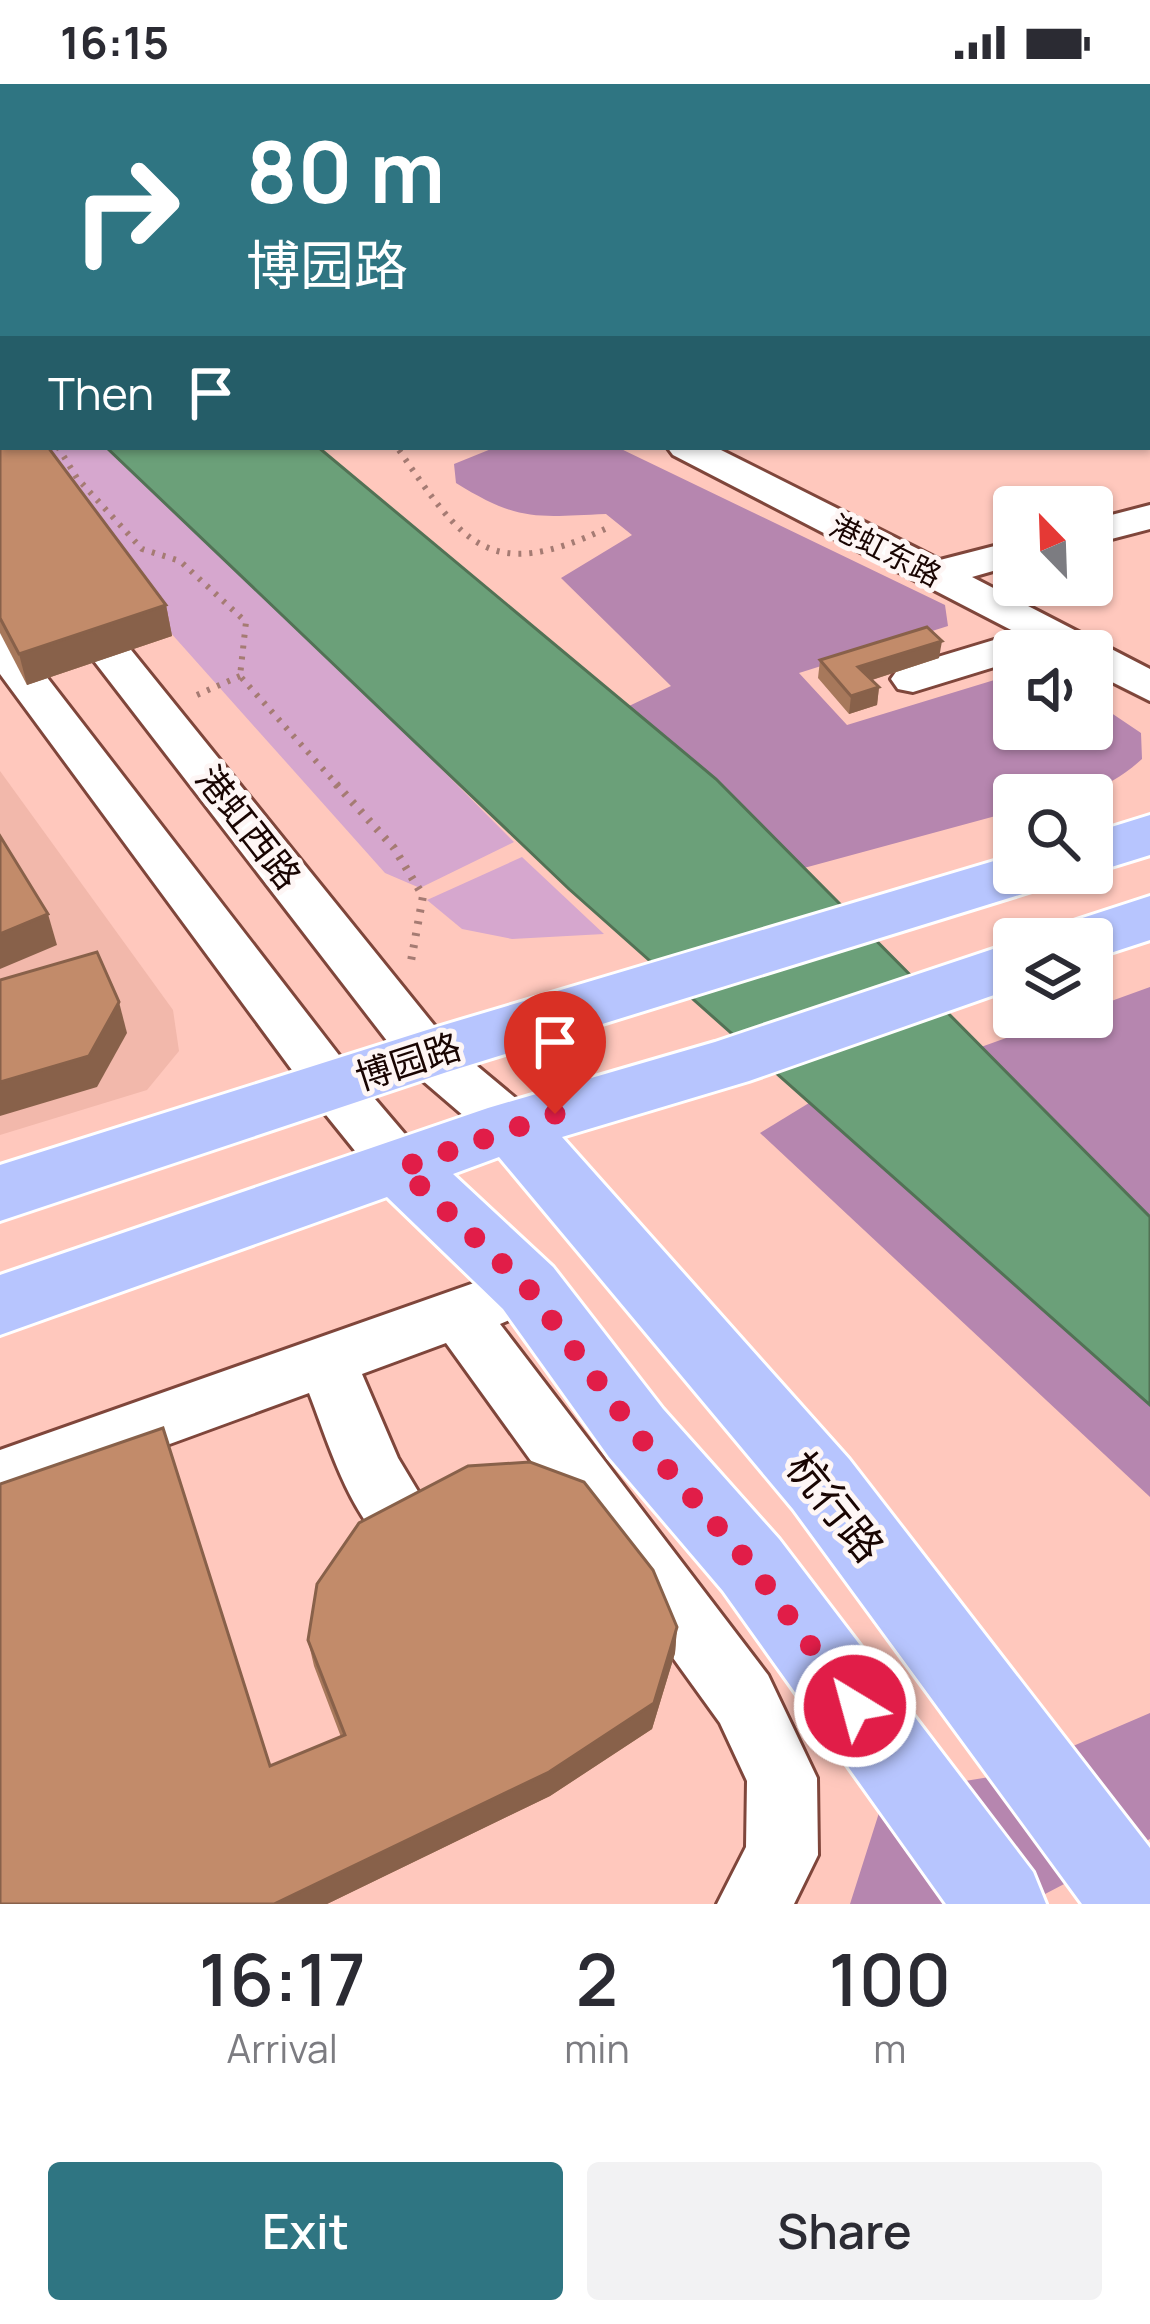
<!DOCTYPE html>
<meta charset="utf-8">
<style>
:root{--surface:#fff;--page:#f2f2f3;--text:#2b2b33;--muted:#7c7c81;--accent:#2f7582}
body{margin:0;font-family:Manrope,"Noto Sans SC",sans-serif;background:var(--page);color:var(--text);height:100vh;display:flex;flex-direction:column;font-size:45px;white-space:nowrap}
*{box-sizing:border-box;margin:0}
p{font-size:39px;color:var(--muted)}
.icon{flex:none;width:66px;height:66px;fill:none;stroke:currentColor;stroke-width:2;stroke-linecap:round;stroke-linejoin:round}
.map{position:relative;height:1820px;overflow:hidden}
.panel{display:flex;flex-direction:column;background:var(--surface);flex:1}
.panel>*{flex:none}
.top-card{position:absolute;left:0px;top:0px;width:1152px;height:366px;box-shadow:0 3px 9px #0004;background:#2f7582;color:#fff;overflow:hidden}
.needle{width:78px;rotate:337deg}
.controls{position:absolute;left:993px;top:402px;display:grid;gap:24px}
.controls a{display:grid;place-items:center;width:120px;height:120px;border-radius:12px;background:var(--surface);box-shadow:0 3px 9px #0004;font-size:60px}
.pin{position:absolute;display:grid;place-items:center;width:102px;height:102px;color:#fff;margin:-123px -51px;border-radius:50% 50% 50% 0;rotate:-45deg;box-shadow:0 0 12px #0007}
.pin .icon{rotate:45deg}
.me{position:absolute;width:132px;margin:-66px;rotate:323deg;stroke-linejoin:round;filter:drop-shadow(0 0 9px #0008)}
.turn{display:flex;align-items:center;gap:42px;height:252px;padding:0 48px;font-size:54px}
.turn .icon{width:156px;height:156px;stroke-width:2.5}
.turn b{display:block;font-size:84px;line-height:102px}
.then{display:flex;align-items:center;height:114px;padding:0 48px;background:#0003;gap:24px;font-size:45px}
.eta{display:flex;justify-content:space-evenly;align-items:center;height:204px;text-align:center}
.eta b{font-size:72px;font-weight:600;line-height:84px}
.primary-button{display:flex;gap:24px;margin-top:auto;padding:24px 48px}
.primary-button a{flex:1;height:138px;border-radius:12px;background:var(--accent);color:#fff;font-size:48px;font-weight:600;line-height:138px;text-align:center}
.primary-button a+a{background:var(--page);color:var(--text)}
.status{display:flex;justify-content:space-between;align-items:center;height:84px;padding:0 60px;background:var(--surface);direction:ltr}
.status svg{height:33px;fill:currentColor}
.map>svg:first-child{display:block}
</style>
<div class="status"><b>16:15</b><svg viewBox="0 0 49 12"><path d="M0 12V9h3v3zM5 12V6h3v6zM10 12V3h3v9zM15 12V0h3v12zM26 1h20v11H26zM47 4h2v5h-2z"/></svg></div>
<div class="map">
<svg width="1150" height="1820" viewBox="0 0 1150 1820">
<rect width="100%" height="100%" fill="#ffc8bd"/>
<path fill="#f2b8ab" d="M0,687L173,926L179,967L147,1006L0,1051Z"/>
<g fill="#d6a7ce">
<path d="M5,363L124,366L514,758L420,804L385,789Z"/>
<path d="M522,773L604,850L512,855L462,845L427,816Z"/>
</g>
<g fill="#b686af">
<path d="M496,363H617L945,521L948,542L799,589L847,641L1014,590V645H1092V616L1141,649L1142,675C1099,714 1070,711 1014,711V727L804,784L716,695L629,622L671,602L561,494L632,451L606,430C535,433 519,438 456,399L454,380Z"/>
<path d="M1150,903V1133L981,963L1065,933H1092V924Z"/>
<path d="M809,1019L1150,1321V1413L760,1049Z"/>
<path d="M1150,1629V1755L1026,1820H850L885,1710L1008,1690Z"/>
</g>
<path fill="#6ba079" stroke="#527255" stroke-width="3" d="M106,363H318L716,695L1150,1133V1321L569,805Z"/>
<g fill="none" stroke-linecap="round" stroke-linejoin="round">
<defs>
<g id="minor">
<path d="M136,0H166L168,3H138Z"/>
<path d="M913,0H946L948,3H915Z"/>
<rect x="1149" y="67" width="1" height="18"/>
<path d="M1149,141L1150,142V162L1149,161Z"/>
<path d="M667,363H715L940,476L1014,457V481L972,493L1150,585V617L1092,588V567H1014V577L913,608L898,605L891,595L898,585L1017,549L673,371Z"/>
<path d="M0,417L14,421L446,956L531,1027L539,1042L531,1057L512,1063L493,1057L408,984L0,455Z"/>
<path d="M1150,421V445L1092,460V436Z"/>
<path d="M0,548L15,552L352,988L421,1069L429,1084L421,1099L401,1106L381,1099L314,1016L0,590Z"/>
<path d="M491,1193L512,1201L520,1218L512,1235L500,1240L768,1591L817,1694L818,1771L794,1820H717L746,1763L747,1697L720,1639L446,1259L362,1290L398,1374L422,1414L427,1418L447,1414L470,1422L479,1443L470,1464C453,1470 433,1481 416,1477C358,1465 329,1359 309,1309L0,1422V1366Z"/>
</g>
<g id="major">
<path d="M1150,731V771L1092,789V749Z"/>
<path d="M1014,771V789H1054L1045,803L447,988L0,1137V1081L427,946Z"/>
<path d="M1150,812V856L1092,875V855H1055L1064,840Z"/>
<path d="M1014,858V904L749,997L562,1053L849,1375L1150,1764V1820H1082L793,1425L499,1073L453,1090L553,1183L663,1325L779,1455L1033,1788L1046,1820H946L723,1507L609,1373L503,1225L387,1113L0,1251V1191L488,1024L715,958Z"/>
</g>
</defs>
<use href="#minor" stroke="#7f463b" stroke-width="6"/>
<use href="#major" stroke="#fff" stroke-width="6"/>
<g stroke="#a57b73" stroke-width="6" stroke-dasharray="3 8" stroke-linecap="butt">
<path d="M58,363L77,394L142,465L180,477L246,538L240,592L339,703"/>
<path d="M394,363H450"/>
<path d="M399,366C464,461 489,499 605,445"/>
<path d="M197,611L240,592"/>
</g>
<path stroke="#a57b73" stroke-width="8" stroke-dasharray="3 9" stroke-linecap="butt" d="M336,700L394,764L423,812L411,877"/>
<use href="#minor" fill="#fff" fill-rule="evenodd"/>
<use href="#major" fill="#b7c5fe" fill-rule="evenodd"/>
</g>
<g fill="#a7785b">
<path d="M965,0H1150V43L1149,3H972Z"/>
<path d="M0,299L166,521L172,552L27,601L0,549Z"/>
<path d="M939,574L872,596L879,603L877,621L849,630L818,594L820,576Z"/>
<path d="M677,1543L675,1569L652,1645L550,1712L327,1820H0L270,1682L341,1653L314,1582L308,1556Z"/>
</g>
<g fill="#88614a">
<path d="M1026,0H1066V3H1025Z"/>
<path d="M166,521L172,552L27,601L19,570Z"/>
<path d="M942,557L939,574L856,601L858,583Z"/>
<path d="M879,603L877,621L849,630L851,612Z"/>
<path d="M48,830L57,861L0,885V850Z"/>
<path d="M119,918L127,949L97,1003L0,1032V998Z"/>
<path d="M677,1543L675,1569L652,1645L550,1712L327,1820H274Z"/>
</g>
<g fill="#c28b6a" stroke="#88614a" stroke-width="3">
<path d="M1096,0H1150V16L1149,3H1100Z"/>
<path d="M0,299L3,303V363H48L166,521L19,570L0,534Z"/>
<path d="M927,543L942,557L858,583L879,603L851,612L820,576Z"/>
<path d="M0,752L48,830L0,850Z"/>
<path d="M97,868L119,918L89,972L0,998V896Z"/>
<path d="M163,1344L270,1682L345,1651L308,1556L317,1500L359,1439L468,1382L530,1378L584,1398L653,1486L677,1543L654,1619L549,1688L274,1820H0V1400Z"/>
</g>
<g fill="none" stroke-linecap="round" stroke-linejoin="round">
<path stroke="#e11d48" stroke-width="21" stroke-dasharray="0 37.8" d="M555,1030L401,1084L528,1204L636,1349L751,1481L855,1622"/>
</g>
<g text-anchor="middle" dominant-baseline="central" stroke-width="10" stroke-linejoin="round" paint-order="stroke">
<g font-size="30" fill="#190502" stroke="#fef6f5">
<text transform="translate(886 466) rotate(27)">港虹东路</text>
</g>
<g font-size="36" fill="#190502" stroke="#fef6f5">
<text transform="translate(249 743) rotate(52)">港虹西路</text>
<text transform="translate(408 977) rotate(-18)">博园路</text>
</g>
<g font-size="42" fill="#190502" stroke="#fef6f5">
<text transform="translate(836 1422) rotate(51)">杭行路</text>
</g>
</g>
</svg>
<div class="controls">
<a><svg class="needle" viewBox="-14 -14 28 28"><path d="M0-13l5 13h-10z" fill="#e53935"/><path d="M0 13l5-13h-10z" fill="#7c7c81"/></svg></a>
<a><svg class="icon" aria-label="sound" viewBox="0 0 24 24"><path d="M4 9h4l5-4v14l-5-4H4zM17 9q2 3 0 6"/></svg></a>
<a><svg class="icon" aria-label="search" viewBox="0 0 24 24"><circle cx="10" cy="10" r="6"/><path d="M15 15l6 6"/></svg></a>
<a><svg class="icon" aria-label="layers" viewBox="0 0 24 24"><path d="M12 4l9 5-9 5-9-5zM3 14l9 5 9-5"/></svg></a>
</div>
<div class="pin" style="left:555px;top:1030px;background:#d93025"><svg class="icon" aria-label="arrive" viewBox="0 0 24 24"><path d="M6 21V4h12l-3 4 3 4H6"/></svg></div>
<svg class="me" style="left:855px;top:1622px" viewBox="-20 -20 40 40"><circle r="17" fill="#e11d48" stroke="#fff" stroke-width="3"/><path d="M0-11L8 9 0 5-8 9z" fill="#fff"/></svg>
<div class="top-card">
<div class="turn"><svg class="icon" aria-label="right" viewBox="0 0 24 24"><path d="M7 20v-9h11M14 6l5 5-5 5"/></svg><div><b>80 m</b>博园路</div></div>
<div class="then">Then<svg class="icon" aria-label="arrive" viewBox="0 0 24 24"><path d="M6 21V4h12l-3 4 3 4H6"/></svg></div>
</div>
</div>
<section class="panel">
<div class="eta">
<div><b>16:17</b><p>Arrival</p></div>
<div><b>2</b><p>min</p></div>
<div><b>100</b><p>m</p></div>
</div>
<div class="primary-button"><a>Exit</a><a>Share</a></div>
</section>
